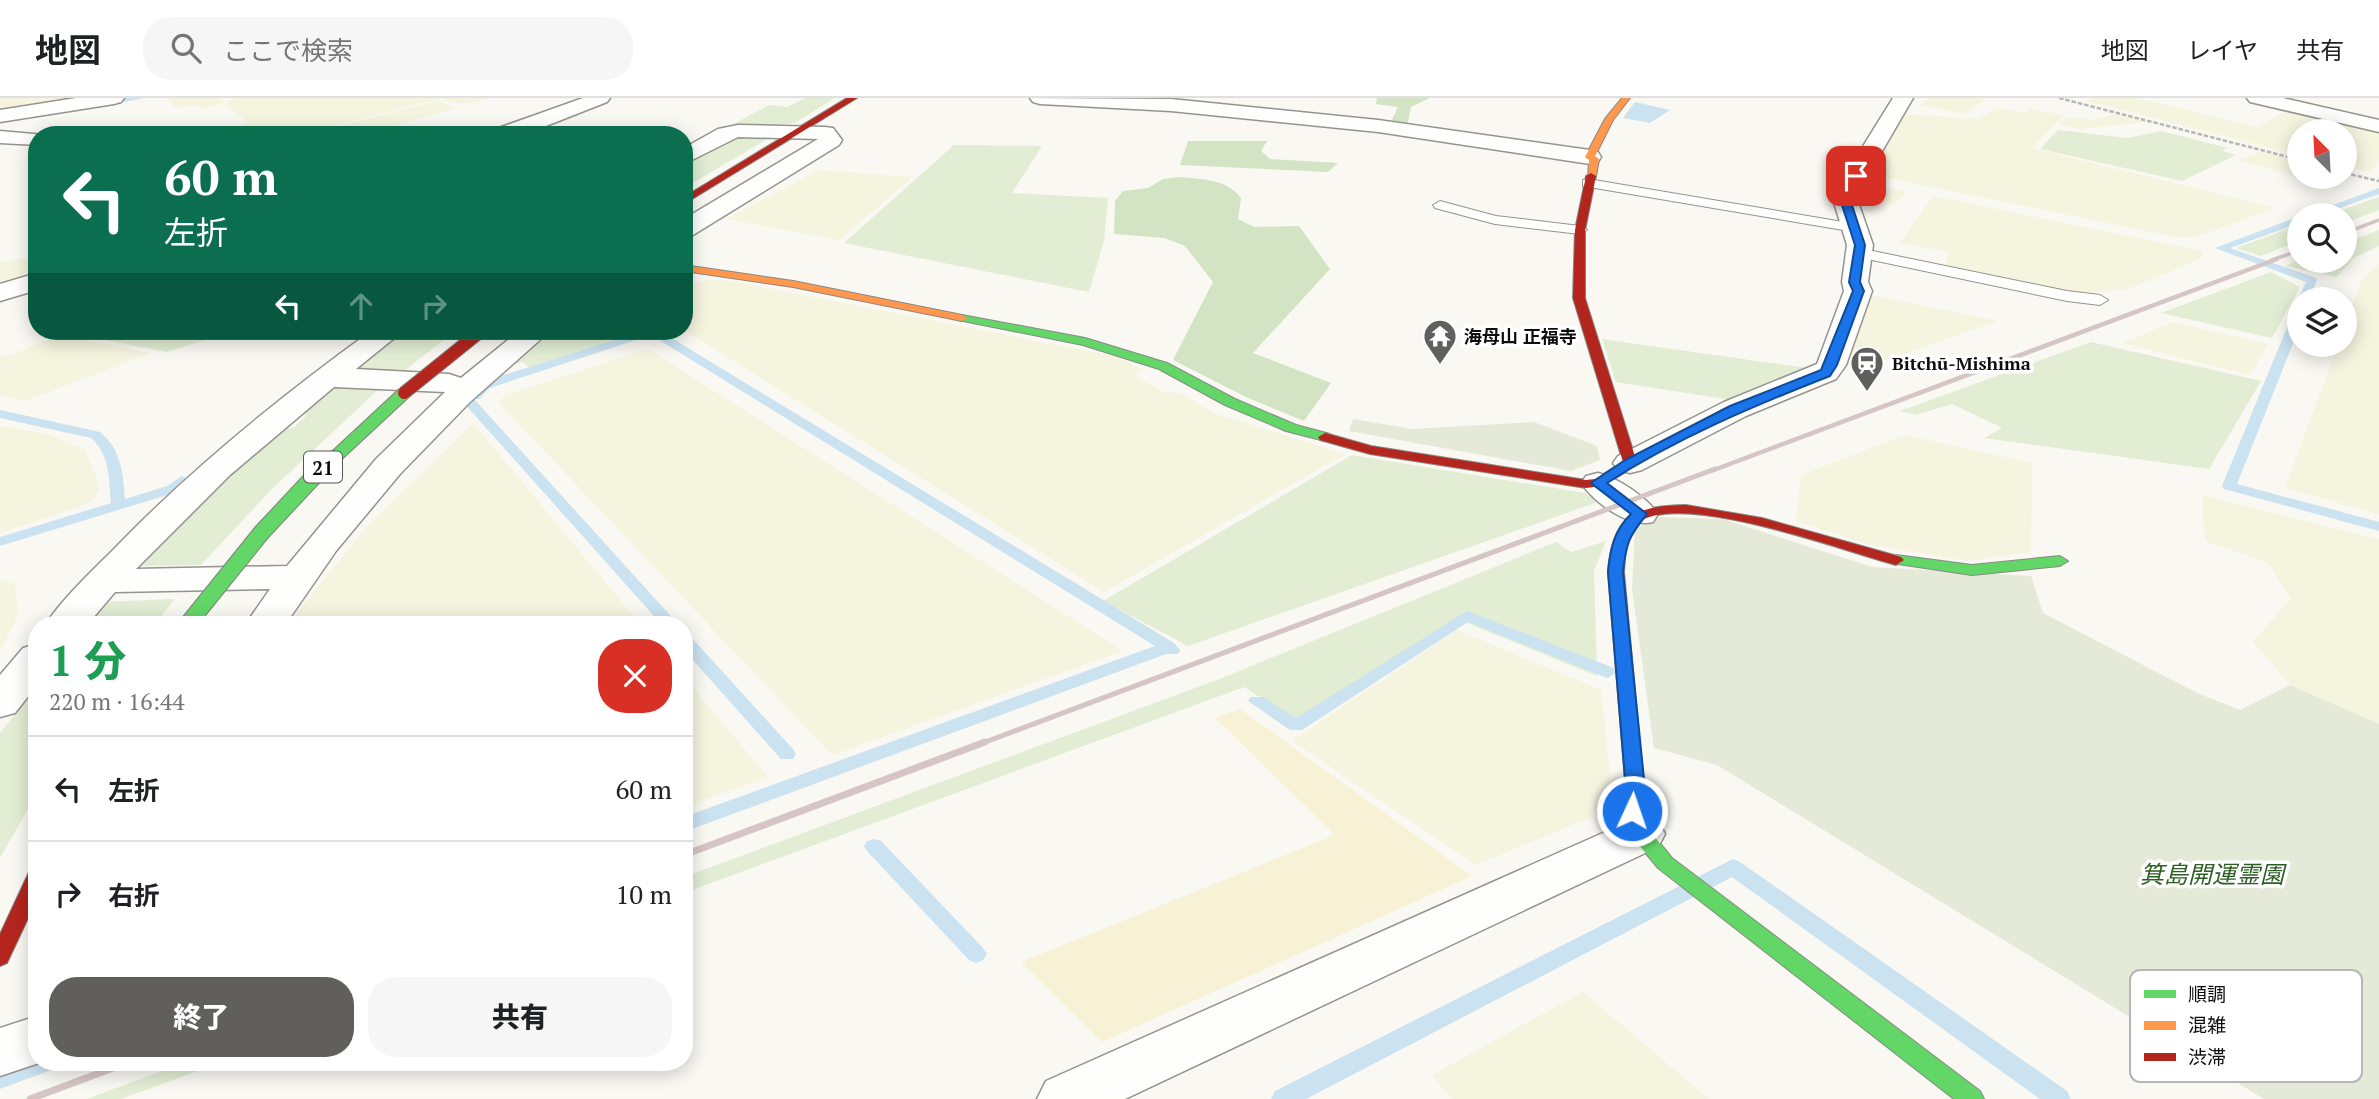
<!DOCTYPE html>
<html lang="ja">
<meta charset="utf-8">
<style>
:root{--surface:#fff;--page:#f6f6f6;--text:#202124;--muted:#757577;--line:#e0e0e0;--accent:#605f5d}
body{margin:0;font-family:"PT Serif","Noto Sans JP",serif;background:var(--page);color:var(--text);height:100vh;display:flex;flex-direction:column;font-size:26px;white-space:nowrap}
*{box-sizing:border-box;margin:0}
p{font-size:23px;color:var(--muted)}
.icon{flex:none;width:38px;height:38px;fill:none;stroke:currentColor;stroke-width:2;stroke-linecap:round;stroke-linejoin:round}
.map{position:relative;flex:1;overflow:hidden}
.side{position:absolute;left:28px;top:518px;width:665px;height:455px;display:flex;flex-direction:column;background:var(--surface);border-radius:28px;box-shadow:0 4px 18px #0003}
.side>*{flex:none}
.guide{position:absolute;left:28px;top:28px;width:665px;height:214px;border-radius:28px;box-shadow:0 4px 18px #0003;background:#0b6e4f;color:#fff;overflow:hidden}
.needle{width:46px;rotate:336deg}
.controls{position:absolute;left:2287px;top:21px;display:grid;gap:14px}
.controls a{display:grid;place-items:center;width:70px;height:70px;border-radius:50%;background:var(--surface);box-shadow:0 4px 18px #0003;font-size:35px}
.pin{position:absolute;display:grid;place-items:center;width:60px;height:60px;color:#fff;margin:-30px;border-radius:14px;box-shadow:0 4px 10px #0006}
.me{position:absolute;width:77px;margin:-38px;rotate:3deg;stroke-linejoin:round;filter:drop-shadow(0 0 5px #0008)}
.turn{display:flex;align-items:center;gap:24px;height:147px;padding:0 21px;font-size:32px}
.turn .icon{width:91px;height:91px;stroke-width:2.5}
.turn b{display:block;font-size:49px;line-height:60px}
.lanes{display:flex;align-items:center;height:66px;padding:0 21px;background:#0003;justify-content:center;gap:35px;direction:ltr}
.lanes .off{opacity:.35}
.round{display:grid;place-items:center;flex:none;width:74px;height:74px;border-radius:28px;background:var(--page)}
.headline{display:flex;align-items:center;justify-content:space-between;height:119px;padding:0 21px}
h1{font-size:42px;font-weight:800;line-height:52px;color:#1e9e55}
.action{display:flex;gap:14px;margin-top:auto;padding:14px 21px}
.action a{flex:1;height:80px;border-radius:28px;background:var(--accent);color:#fff;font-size:28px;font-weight:800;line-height:80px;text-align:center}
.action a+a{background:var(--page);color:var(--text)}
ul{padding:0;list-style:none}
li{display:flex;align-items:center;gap:21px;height:105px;padding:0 21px;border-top:2px solid var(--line)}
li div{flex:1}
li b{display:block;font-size:26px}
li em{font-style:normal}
header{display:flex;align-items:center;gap:42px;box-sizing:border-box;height:98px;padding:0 35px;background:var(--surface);border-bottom:2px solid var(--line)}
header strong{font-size:33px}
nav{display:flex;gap:38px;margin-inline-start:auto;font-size:24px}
.search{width:490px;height:63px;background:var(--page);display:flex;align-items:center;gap:18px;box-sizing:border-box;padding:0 24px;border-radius:28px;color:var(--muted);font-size:26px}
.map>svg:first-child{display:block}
</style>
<header>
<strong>地図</strong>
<div class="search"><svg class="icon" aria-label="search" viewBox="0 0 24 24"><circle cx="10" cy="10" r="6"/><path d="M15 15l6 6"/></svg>ここで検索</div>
<nav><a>地図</a><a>レイヤ</a><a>共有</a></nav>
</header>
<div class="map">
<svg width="2379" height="1001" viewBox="0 0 2379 1001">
<rect width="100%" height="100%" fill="#faf8f2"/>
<g fill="#f5f4df">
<path d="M0,0H81L0,15Z"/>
<path d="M167,0H220L225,5L203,11L195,7L176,10Z"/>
<path d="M234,0H489L462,7L443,0L296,37H257L239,27L248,24L225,7Z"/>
<path d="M1930,0H1979L1986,1L1965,16L1921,7Z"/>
<path d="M2096,0H2136L2257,29L2290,11L2379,31V63L2373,73L2368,74L2345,68V33H2300L2299,57L2086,3Z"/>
<path d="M438,3L456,10L361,37H303Z"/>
<path d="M1998,10L2024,15L2030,11L2064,17L2032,50L2275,110L2196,139H2175L1869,76L1903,16L1978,21Z"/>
<path d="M2114,16L2148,24L2079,31L2058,26L2068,19L2095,22Z"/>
<path d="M2261,54L2299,64L2300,79H2317L2308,82L2239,62Z"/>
<path d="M819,72L913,79L839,142L726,121Z"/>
<path d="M1863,85L1907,94L1894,107L1855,99Z"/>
<path d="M1933,98L2203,153L2202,160L2128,191L2080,196L1945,167L1950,154L1900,145Z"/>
<path d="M37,158V176L0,187V164Z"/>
<path d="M2379,166V416L2285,390L2338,247H2345V227L2361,184Z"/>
<path d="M707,182L732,183L1114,258L1144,272L1133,277L1164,294L1181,295L1213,315L1345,356L1104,494L684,232V186Z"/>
<path d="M1866,196L1998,223L1859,272L1847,266Z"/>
<path d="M2173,224L2268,246L2250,277L2123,245Z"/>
<path d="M59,237L151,255L25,303L0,297V257L8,258Z"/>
<path d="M648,251L1123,553L832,657L498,304L506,297Z"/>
<path d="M473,325L641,527H287L363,433Z"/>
<path d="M0,328L48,336L85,352L100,389L93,402L82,408L0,435Z"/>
<path d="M1905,337L2032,365L2031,454L1968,463L1871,447L1796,423L1801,377Z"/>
<path d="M2202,397L2379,441V626L2290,587L2253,543L2291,501L2268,465L2205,443Z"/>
<path d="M0,481L15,486L18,517L0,553Z"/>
<path d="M1457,532L1601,592L1611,685L1591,719L1476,767L1292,643Z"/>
<path d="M684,579L768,679L684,709Z"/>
<path d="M1583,894L1709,1001H1452L1432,977Z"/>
</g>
<g fill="#e2edd4">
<path d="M805,0H835L795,25L722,32L769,7L787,9Z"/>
<path d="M2058,32L2128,40L2161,33L2228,50L2222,53L2236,57L2182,83L2040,51Z"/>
<path d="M734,38L771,39L684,90V65Z"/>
<path d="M954,47L1042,48L1012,95L1108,100L1104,143L1089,194L844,145Z"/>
<path d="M2379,99V112L2345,125V117H2328Z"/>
<path d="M2299,127V143L2261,158L2236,150Z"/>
<path d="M2379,132V148L2354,160L2337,179L2285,168L2299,162L2345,163V145Z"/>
<path d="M2271,174L2300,189L2272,240L2161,215Z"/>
<path d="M57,233H215L227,235L167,254Z"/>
<path d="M403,233H455L399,277L345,275Z"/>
<path d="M549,233H641L529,269L522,264L500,271Z"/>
<path d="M1602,241L1807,270L1731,302L1616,284Z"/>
<path d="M2091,244L2261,283L2209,371L1984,340L2002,330L1952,306L1916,317L1900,313Z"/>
<path d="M326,286L381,289L272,391L201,467L137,468L263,336L294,329L306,318L302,307Z"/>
<path d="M1352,357L1585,395L1598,404L1188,548L1103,503Z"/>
<path d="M1606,443L1594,473L1597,578L1457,521L1296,622L1244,589L684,795V779L1217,582L1556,444L1571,454Z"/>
<path d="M175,501L154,527H84L101,504Z"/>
<path d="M37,588V695L0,760V635Z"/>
<path d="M186,964H222L121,1001H87Z"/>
</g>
<g fill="#d2e4c3">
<path d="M1377,0H1430L1411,9L1407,29L1390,26L1398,9L1376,6Z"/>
<path d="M1188,43H1267L1261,53L1270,61L1338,65L1328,74L1180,67Z"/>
<path d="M1179,79C1201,81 1227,81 1241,100L1238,121L1254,129L1299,128L1330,171L1253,255L1331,285L1304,323L1246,299L1173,262L1213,184L1185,148L1164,140L1114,136L1115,103L1123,93L1148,90L1163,81Z"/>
</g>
<path fill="#f7f1d6" d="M1240,611L1472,778L1102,944L1021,864L1335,737L1215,620Z"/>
<g fill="#e5e9d7">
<path d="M1353,321L1412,331L1534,324L1597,348L1600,362L1571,373L1349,333Z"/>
<path d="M1660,419L1723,421L1872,469L2031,478L2043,515L2197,595L2240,612L2290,587L2379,626V1001H2264L1717,667L1654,650L1632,491L1635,431Z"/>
</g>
<path fill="#cbe2f1" d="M1635,4L1670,12L1650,25L1623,20Z"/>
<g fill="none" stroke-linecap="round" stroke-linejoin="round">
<g fill="#cbe2f1" fill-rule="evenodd">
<path d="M125,0H144L103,8L99,6Z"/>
<path d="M2379,90V96L2320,117H2306Z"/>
<path d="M2300,118V125L2230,150L2316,180L2317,182L2309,201H2298L2306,184L2215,150Z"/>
<path d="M2300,209V228L2237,386L2379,424V433L2224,391L2222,388L2294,212Z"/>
<path d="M642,233H660L1174,545L1180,552L1178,556H1166L684,734V719L1155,548L651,237L490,290L479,301H474L679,527H662L463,304L470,301L471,295L482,284Z"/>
<path d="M0,312L100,334C121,351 123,375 125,401L167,388L182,378L189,382L177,394L0,448V439L111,405C109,382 110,356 91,340L0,320Z"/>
<path d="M1467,513L1614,570L1616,574L1608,580L1602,578L1468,524L1302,632H1290L1248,603L1251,599H1263L1296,620Z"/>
<path d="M684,537L690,538L793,651L796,656L793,661H781L684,552Z"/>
<path d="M874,741L881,743L983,850L987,856L983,862L976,865L969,862L867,753L864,748L867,743Z"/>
<path d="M1733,761L1740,764L2067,993L2071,1001H2040L1732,779L1306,1001H1271L1275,993Z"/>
<path d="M37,957V964H57L54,971L0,991V971Z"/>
</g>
<defs>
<g id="lane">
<path d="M1588,81L1855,126L1862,130L1855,134L1583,88V82Z"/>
<path d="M1440,103L1496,118L1580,128L1587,132L1580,136L1495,126L1435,110L1433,107Z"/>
<path d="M1858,150L2067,193L2100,197L2108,202L2100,207L2067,203L1853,158L1850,155Z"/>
</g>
<g id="street">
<path d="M76,0H124L121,4L114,6L0,24V12Z"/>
<path d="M583,0H610L607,4L523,37H491L493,32Z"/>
<path d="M1030,0L1171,1L1378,22L1590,52L1598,54L1601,59L1598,64L1590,66L1378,34L1171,13L1040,6L1033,4Z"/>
<path d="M1893,0H1913L1856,98L1873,147L1868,184L1872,193L1846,267L1836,281L1746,318L1642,372L1630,375L1618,372L1613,365L1618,358L1724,304L1817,266L1844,193L1842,184L1847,147L1832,98Z"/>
<path d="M2247,0H2283L2379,22V34L2250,4Z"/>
<path d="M738,27L825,29L833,30L842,42L839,47L693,137L684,139V121L818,41L738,39L684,66V50L718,31Z"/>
<path d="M0,33L45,37H37V47L0,45Z"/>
<path d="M37,175V192L0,203V186Z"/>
<path d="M371,233H403L356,271L449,276L461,280L519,233H550L470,304L400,376L336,453L285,527H245L270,491L115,494L87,527H45C64,499 90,475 114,451C192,370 280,299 371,233ZM334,289L445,294L376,361L287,468L136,471L230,377Z"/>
<path d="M1598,375C1618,380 1646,399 1658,416L1653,424C1628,430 1595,405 1581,385L1586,378Z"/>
<path d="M37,546V587L15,615L0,619V577L23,550Z"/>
<path d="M1641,718L1658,723L1665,736L1658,749L1125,1001H1037L1046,983Z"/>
<path d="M37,918V964H42L0,978V930Z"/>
</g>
<g id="fast">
<path d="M962,217L1085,240L1167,265L1235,301L1296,327L1330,336L1332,339L1325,343L1286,333L1225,307L1159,271L1083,247L958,222L956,220Z"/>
<path d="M1896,457L1972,467L2060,458L2068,463L2060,468L1972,477L1891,465L1888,462Z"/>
<path d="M1636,717L1643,719L1649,732L1672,760L1980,993L1984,1001H1954L1658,770L1634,741L1626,724L1629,719Z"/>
</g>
<g id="slow">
<path d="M1622,0H1630L1613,22L1595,58L1599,61L1596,78L1588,80L1589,62L1585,59L1605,21Z"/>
<path d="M684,167L793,183L962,217L968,220L962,223L793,189L684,173Z"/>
</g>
<g id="jam">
<path d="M847,0H857L684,106V99Z"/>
<path d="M1591,75L1596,78L1585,132V200L1637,365L1635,368L1603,388L1586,390L1370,356L1320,342L1318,339L1325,335L1371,348L1586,382L1595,381L1623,364L1573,200L1575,132L1586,78Z"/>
<path d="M1686,407L1762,420L1901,459L1904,462L1896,467C1843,453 1684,393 1639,424C1625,434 1625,458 1624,474L1643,681L1641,713L1646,724L1643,729L1636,731L1629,729L1623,713L1625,681L1608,474C1612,418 1634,408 1686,407Z"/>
<path d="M37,770V801L7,865L0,868V836L30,772Z"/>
</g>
</defs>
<use href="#lane" stroke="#949390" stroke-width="2"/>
<use href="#street" stroke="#949390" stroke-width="3"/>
<use href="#fast" stroke="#8a8987" stroke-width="2"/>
<use href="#slow" stroke="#8a8987" stroke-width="2"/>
<use href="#jam" stroke="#8a8987" stroke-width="2"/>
<g stroke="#b8b7b6" stroke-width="2.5" stroke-dasharray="4.5 2" stroke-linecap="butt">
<path d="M2059,0L2300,62"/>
<path d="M2345,75L2379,83"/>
</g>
<use href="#lane" fill="#fefefd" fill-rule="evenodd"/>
<use href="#street" fill="#fefefd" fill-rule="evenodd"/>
<use href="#fast" fill="#63d668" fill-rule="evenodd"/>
<use href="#slow" fill="#ff974d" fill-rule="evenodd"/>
<use href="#jam" fill="#b3261e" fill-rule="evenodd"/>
<g stroke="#d5c6c5" stroke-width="3.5">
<path d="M2345,135L2379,122"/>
<path d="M2272,162L2300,152"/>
</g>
<path stroke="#d5c6c5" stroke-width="4.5" d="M1711,373L2277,161"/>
<path stroke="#d5c6c5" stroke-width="5" d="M980,646L1715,371"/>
<g stroke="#d5c6c5" stroke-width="7">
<path d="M684,757L985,644"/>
<path d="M30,1001L129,964"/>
</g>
<defs>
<path id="fast-bridge-far1" d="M320,373L404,295"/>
<path id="fast-bridge" d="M187,527L262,434L321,371"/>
<path id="jam-bridge" d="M404,295L481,233"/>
</defs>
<use href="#fast-bridge-far1" stroke="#81807d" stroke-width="14" stroke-linecap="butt"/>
<use href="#fast-bridge" stroke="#81807d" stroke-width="18" stroke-linecap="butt"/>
<use href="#jam-bridge" stroke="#81807d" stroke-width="14" stroke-linecap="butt"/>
<use href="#fast-bridge-far1" stroke="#63d668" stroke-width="12"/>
<use href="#fast-bridge" stroke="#63d668" stroke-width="16"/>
<use href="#jam-bridge" stroke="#b3261e" stroke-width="12"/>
</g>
<path fill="#1a73e8" stroke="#114b97" stroke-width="2" d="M1853,76L1861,78L1849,98L1865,147L1860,184L1864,193L1837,267L1830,278C1753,308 1677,340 1607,385L1647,416C1629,438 1626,445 1623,474L1644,681L1642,713L1639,718H1625L1623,713L1625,681L1608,474C1610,452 1614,432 1631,416L1591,385L1625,362L1730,308L1821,272L1853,193L1849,184L1855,147L1839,98Z"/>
<defs>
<symbol id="temple-pin" viewBox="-11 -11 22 30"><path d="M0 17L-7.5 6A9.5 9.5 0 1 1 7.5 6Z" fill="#605f5d" stroke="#fff"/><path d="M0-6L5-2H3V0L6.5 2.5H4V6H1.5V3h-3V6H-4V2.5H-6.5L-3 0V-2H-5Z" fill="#fff"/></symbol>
<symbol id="station-pin" viewBox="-11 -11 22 30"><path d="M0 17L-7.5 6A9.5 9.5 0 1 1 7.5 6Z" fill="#605f5d" stroke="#fff"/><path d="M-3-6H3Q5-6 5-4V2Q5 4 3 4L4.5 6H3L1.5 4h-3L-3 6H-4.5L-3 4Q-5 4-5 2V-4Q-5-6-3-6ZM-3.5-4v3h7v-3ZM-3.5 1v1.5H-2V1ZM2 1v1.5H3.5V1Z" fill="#fff"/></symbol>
</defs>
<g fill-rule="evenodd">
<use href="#temple-pin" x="1421" y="219" width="38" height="52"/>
<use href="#station-pin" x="1848" y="246" width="38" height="52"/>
</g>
<g text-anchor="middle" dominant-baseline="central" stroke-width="7" stroke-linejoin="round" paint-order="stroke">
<g font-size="18" font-weight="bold" fill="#0d0d0d" stroke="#fff" text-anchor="start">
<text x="1464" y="238">海母山 正福寺</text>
<text x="1892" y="265">Bitchū-Mishima</text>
</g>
<rect fill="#fff" stroke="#565656" stroke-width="2" x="304" y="353.5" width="38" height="31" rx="5"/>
<g font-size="19" font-weight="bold" fill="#0d0d0d">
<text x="323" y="369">21</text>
</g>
<g font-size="24" font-style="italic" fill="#2d5e23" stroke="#fff">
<text x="2212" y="776">箕島開運霊園</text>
</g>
</g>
<rect x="2130" y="872" width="232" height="112" rx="10" fill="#fff" stroke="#b6b6b6" stroke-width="2"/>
<rect x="2144" y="892" width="32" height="8" fill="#63d668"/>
<rect x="2144" y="923" width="32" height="9" fill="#ff974d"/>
<rect x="2144" y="955" width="32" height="8" fill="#b3261e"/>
<g font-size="19" fill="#0d0d0d">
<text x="2188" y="903">順調</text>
<text x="2188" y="934">混雑</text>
<text x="2188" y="966">渋滞</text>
</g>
</svg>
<div class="controls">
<a><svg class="needle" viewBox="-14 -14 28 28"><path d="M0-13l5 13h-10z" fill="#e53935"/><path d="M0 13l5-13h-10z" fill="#757577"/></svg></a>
<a><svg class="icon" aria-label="search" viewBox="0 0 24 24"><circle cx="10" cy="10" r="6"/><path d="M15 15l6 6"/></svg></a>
<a><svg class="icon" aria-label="layers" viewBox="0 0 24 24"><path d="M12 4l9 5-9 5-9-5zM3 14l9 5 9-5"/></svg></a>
</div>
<div class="pin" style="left:1856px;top:78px;background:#d93025"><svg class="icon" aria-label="arrive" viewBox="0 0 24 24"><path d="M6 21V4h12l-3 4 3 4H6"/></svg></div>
<svg class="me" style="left:1632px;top:713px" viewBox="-20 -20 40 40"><circle r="17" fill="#1a73e8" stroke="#fff" stroke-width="3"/><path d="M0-11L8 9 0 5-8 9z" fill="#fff"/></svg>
<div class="guide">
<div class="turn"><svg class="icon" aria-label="left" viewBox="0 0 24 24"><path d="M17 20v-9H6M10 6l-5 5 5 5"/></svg><div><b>60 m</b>左折</div></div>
<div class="lanes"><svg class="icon" aria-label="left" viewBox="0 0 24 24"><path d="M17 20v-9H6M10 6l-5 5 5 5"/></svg><svg class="icon off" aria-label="ahead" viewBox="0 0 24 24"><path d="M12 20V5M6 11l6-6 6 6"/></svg><svg class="icon off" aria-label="right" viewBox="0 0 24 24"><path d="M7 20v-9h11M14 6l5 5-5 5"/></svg></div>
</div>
<section class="side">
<div class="headline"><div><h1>1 分</h1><p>220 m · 16:44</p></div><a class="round" style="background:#d93025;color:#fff"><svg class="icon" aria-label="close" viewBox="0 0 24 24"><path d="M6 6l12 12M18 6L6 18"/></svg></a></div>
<ul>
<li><svg class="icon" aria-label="left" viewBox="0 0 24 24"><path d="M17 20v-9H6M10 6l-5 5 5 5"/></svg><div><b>左折</b></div><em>60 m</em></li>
<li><svg class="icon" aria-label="right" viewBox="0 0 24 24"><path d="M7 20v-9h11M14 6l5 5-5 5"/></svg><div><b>右折</b></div><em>10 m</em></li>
</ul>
<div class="action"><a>終了</a><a>共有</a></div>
</section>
</div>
